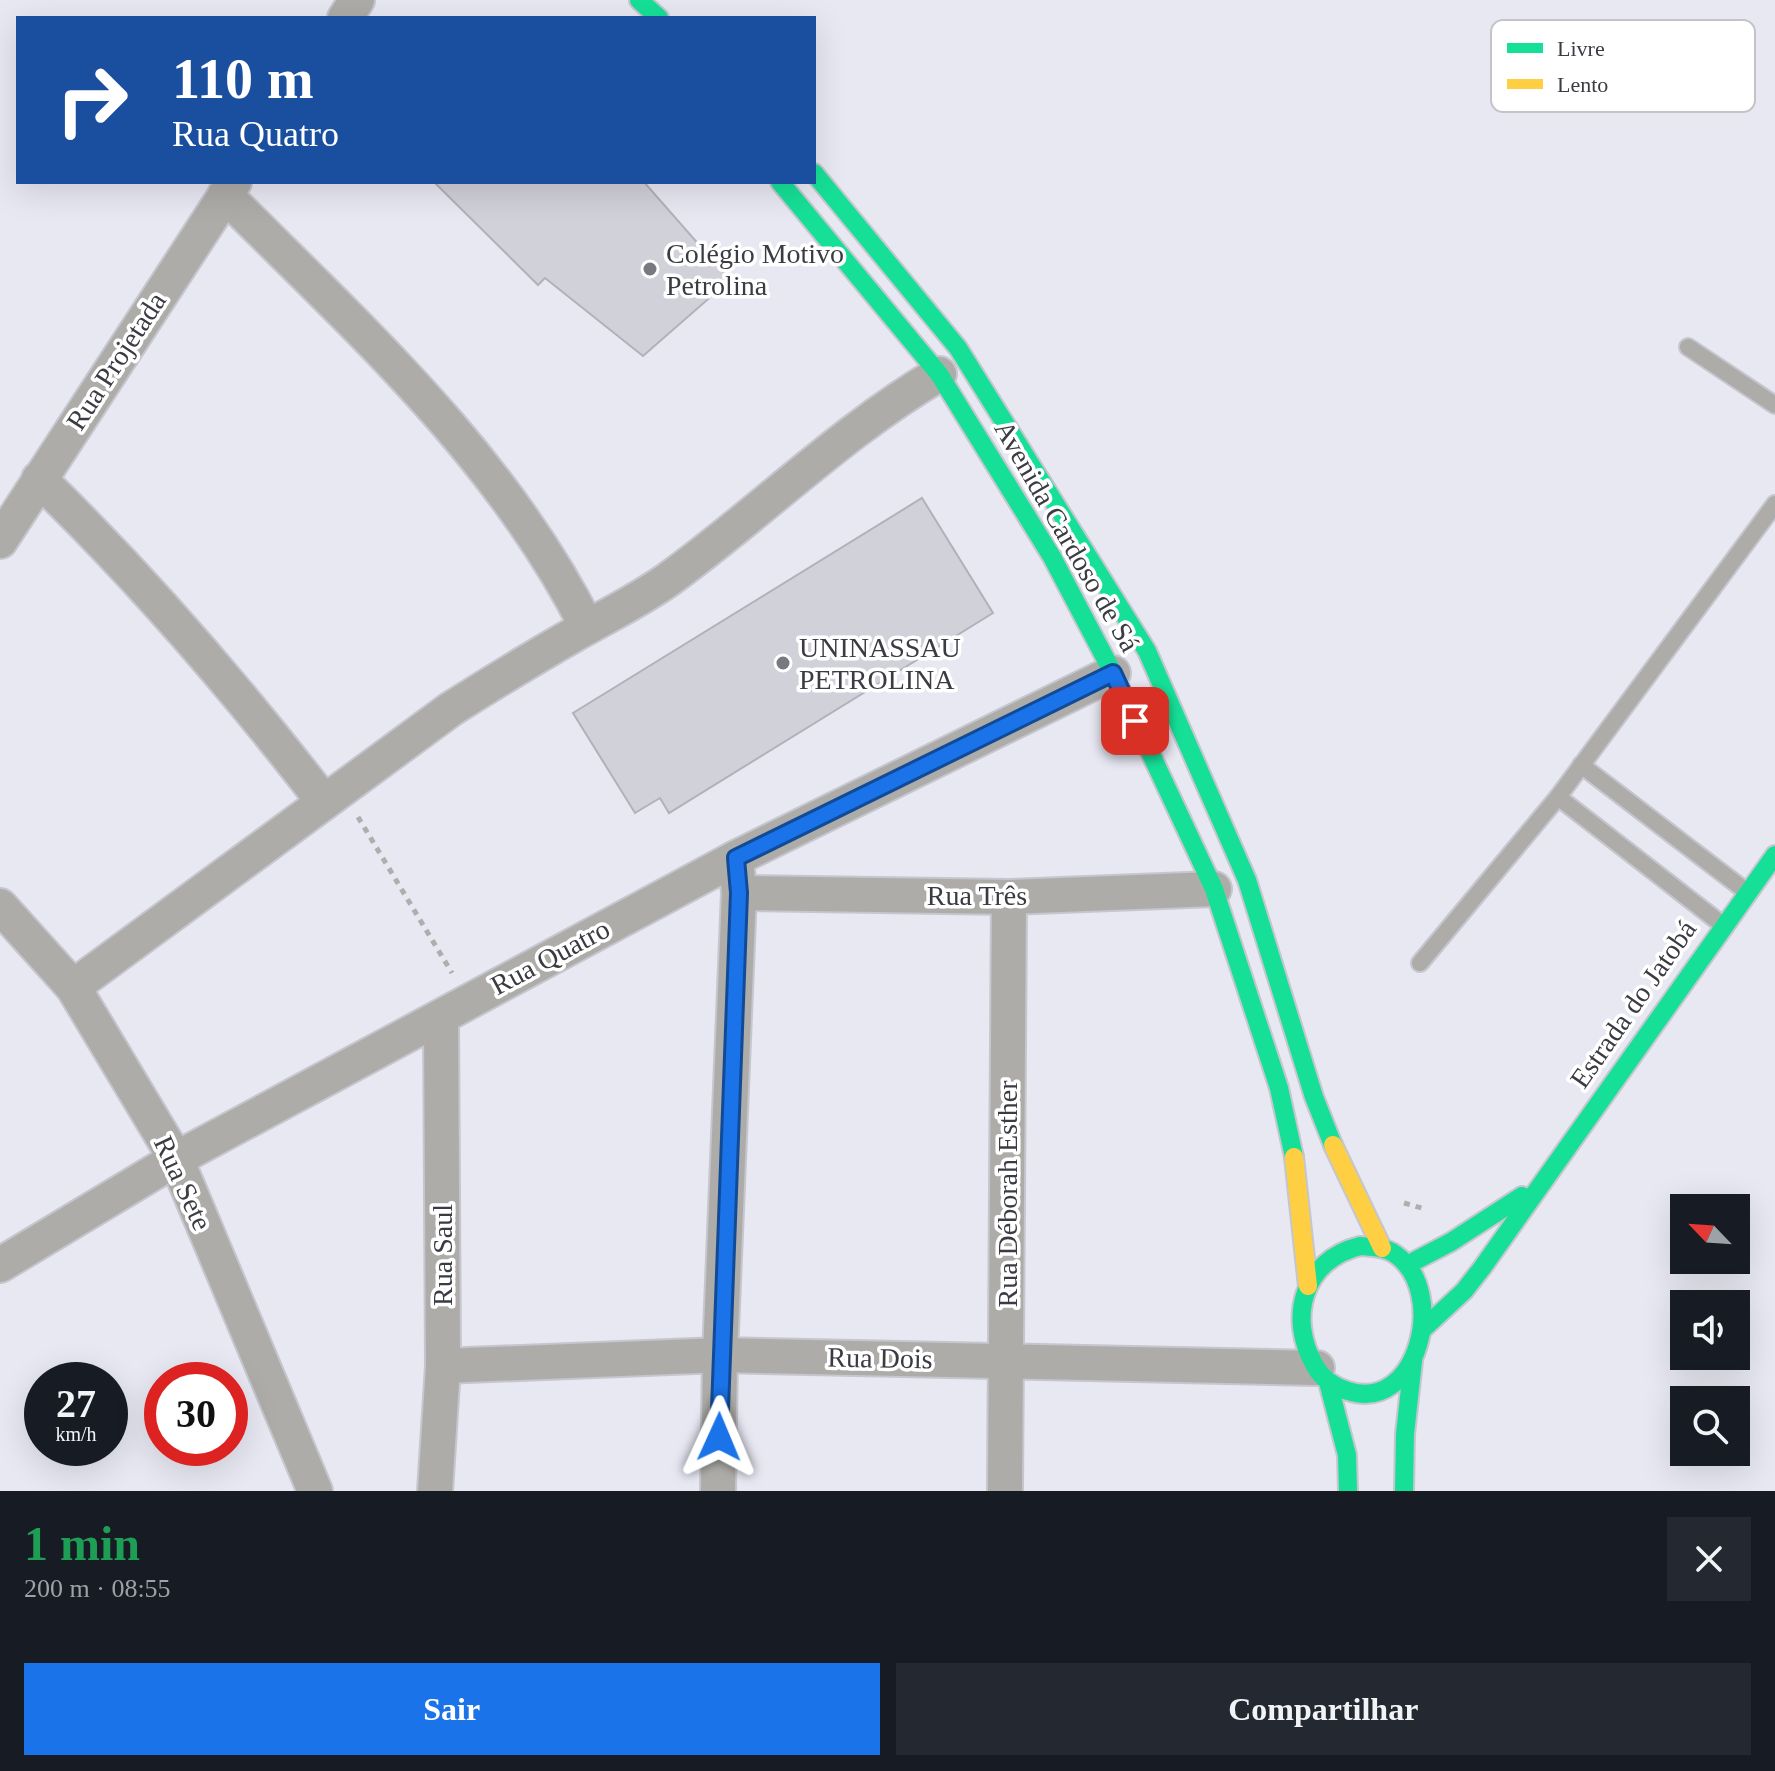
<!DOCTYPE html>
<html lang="pt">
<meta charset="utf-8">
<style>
:root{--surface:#171b24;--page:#242831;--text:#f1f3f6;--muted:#9ea1a6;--accent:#1a73e8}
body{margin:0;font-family:"Times New Roman",serif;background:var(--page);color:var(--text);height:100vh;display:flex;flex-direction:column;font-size:30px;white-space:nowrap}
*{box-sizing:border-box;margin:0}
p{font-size:26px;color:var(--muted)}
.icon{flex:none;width:44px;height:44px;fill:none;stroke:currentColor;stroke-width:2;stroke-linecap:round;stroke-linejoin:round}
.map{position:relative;height:1491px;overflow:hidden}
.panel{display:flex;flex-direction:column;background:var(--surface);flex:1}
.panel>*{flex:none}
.top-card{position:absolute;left:16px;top:16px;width:800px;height:168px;border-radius:0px;box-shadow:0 8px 32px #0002;background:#1a4fa0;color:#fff;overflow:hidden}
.needle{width:52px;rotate:295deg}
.buttons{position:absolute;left:1670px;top:1194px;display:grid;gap:16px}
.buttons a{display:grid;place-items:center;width:80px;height:80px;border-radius:0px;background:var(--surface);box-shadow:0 8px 32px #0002;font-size:40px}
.speed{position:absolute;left:24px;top:1362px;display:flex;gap:16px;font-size:40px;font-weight:700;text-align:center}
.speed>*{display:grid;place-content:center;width:104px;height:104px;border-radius:50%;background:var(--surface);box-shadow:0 8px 32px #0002;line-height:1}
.speed small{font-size:20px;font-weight:400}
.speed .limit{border:12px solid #d22;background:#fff;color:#111}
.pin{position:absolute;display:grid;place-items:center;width:68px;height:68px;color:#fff;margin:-34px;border-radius:16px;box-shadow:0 4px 12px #0006}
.me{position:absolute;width:88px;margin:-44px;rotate:1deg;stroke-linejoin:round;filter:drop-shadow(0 0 6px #0008)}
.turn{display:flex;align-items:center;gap:28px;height:168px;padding:0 24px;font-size:36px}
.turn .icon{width:104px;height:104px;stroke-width:2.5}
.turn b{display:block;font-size:56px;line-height:68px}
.round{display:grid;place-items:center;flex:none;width:84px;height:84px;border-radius:0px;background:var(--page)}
.overview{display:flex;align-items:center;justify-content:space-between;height:136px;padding:0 24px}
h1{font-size:48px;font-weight:600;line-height:60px;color:#1e9e55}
.cta{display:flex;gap:16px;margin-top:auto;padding:16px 24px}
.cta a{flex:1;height:92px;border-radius:0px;background:var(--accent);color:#fff;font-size:32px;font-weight:600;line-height:92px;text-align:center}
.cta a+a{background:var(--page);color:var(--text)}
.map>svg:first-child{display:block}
</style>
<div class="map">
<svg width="1775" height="1491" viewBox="0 0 1775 1491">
<rect width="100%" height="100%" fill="#e7e8f2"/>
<g fill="#d0d1d9" stroke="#b1b2b9" stroke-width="2">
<path d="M434,182H644L730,280L643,356L545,278L538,285Z"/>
<path d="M922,498L993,613L669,813L660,798L635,813L573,713Z"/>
</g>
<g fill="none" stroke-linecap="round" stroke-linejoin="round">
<defs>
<g id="lane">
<path d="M1688,347L1775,405"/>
<path d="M1581,765L1747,892"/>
<path d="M1558,797L1724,926"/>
<path d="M1420,963L1558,797L1775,504"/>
</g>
<g id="street">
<path d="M345,18L357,0"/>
<path d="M225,195C358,328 502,457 587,627"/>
<path d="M39,479C142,579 236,688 324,802"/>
<path d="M0,541L234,182"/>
<path d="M739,893L1009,897L1214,889"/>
<path d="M0,906L73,987L176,1159L315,1491"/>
<path d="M73,987L451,709C492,683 533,658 575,634C608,615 638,601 669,579C760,513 842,431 939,374"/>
<path d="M0,1265L176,1159L736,858L1113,673"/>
<path d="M443,1366L720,1355L1317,1368"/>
<path d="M435,1491L443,1366L441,1018"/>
<path d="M718,1491L720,1355L739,893L736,858"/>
<path d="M1005,1491L1009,897"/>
</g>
<g id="fast">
<path d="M639,0L659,18"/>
<path d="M814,173L958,348L1147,651L1247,880L1314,1097L1333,1145"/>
<path d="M780,182L939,374L1052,557L1113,673L1214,889L1279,1088L1294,1157"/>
<path d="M1360,1246C1372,1247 1385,1247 1395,1254C1449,1291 1418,1414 1348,1391C1334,1387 1323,1380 1315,1366C1287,1318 1303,1260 1360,1246Z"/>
<path d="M1407,1265L1451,1242L1522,1196"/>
<path d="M1423,1329L1464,1291L1482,1268L1775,855"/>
<path d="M1328,1382L1347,1455L1348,1491"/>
<path d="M1404,1491L1405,1434L1413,1361"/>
</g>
<g id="slow">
<path d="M1333,1145L1382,1248"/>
<path d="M1294,1157L1308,1286"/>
</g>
</defs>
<use href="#lane" stroke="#c5c6ce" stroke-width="20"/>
<use href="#street" stroke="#c5c6ce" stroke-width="38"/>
<use href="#fast" stroke="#c5c6ce" stroke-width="22"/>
<use href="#slow" stroke="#c5c6ce" stroke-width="22"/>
<g stroke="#afaeaf" stroke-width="5" stroke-dasharray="6 6" stroke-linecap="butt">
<path d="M358,817L452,973"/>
<path d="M1404,1203L1425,1209"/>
</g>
<use href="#lane" stroke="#adaca8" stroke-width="16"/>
<use href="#street" stroke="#adaca8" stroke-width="34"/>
<use href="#fast" stroke="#16e098" stroke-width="18"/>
<use href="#slow" stroke="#ffcf43" stroke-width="18"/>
</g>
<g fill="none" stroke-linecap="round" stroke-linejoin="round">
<defs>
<path id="route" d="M719,1437L739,893L736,858L1113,673L1135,721"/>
</defs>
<use href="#route" stroke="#114b97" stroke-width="20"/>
<use href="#route" stroke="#1a73e8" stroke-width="14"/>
</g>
<g fill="#777880" stroke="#fff" stroke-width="3">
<circle cx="650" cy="269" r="8"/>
<circle cx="783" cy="663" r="8"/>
</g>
<g text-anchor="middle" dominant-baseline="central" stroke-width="7" stroke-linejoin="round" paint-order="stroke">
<g font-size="28" fill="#3b3c43" stroke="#fff" text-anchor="start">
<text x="666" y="253">Colégio Motivo<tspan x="666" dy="32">Petrolina</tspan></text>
<text x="799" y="647">UNINASSAU<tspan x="799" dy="32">PETROLINA</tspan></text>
</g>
<g font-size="28" fill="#3b3c43" stroke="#fff">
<text transform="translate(116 361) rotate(-57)">Rua Projetada</text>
<text transform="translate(1067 536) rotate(60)">Avenida Cardoso de Sá</text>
<text x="977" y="895">Rua Três</text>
<text transform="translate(550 957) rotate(-28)">Rua Quatro</text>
<text transform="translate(1633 1004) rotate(-55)">Estrada do Jatobá</text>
<text transform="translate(183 1183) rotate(65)">Rua Sete</text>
<text transform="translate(1007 1194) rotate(-90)">Rua Déborah Esther</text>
<text transform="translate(442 1255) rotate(-90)">Rua Saul</text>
<text transform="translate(880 1358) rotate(1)">Rua Dois</text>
</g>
</g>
<rect x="1491" y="20" width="264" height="92" rx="12" fill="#fff" stroke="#c4c4c7" stroke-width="2"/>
<rect x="1507" y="43" width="36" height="10" fill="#16e098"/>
<rect x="1507" y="79" width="36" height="10" fill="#ffcf43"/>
<g font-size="22" fill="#3b3c43">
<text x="1557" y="56">Livre</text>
<text x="1557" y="92">Lento</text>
</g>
</svg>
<div class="buttons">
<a><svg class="needle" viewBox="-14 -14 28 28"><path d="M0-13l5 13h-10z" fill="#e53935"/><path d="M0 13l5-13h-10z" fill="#9ea1a6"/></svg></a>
<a><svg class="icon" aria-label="sound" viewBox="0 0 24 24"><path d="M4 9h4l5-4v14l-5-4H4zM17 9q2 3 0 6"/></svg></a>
<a><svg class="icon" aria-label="search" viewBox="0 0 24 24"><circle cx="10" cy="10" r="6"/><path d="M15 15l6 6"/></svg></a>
</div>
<div class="speed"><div>27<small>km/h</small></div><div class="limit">30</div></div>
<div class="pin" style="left:1135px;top:721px;background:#d93025"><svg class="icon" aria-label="arrive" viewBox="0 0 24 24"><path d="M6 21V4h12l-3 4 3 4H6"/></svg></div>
<svg class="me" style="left:719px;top:1437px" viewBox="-20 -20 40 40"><path d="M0-17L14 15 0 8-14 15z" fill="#1a73e8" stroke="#fff" stroke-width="4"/></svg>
<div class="top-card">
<div class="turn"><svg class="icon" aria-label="right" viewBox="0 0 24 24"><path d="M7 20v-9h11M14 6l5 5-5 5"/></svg><div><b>110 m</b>Rua Quatro</div></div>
</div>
</div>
<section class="panel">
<div class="overview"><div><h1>1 min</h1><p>200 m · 08:55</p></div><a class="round"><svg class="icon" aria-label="close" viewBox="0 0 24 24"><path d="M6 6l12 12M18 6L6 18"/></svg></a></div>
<div class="cta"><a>Sair</a><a>Compartilhar</a></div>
</section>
